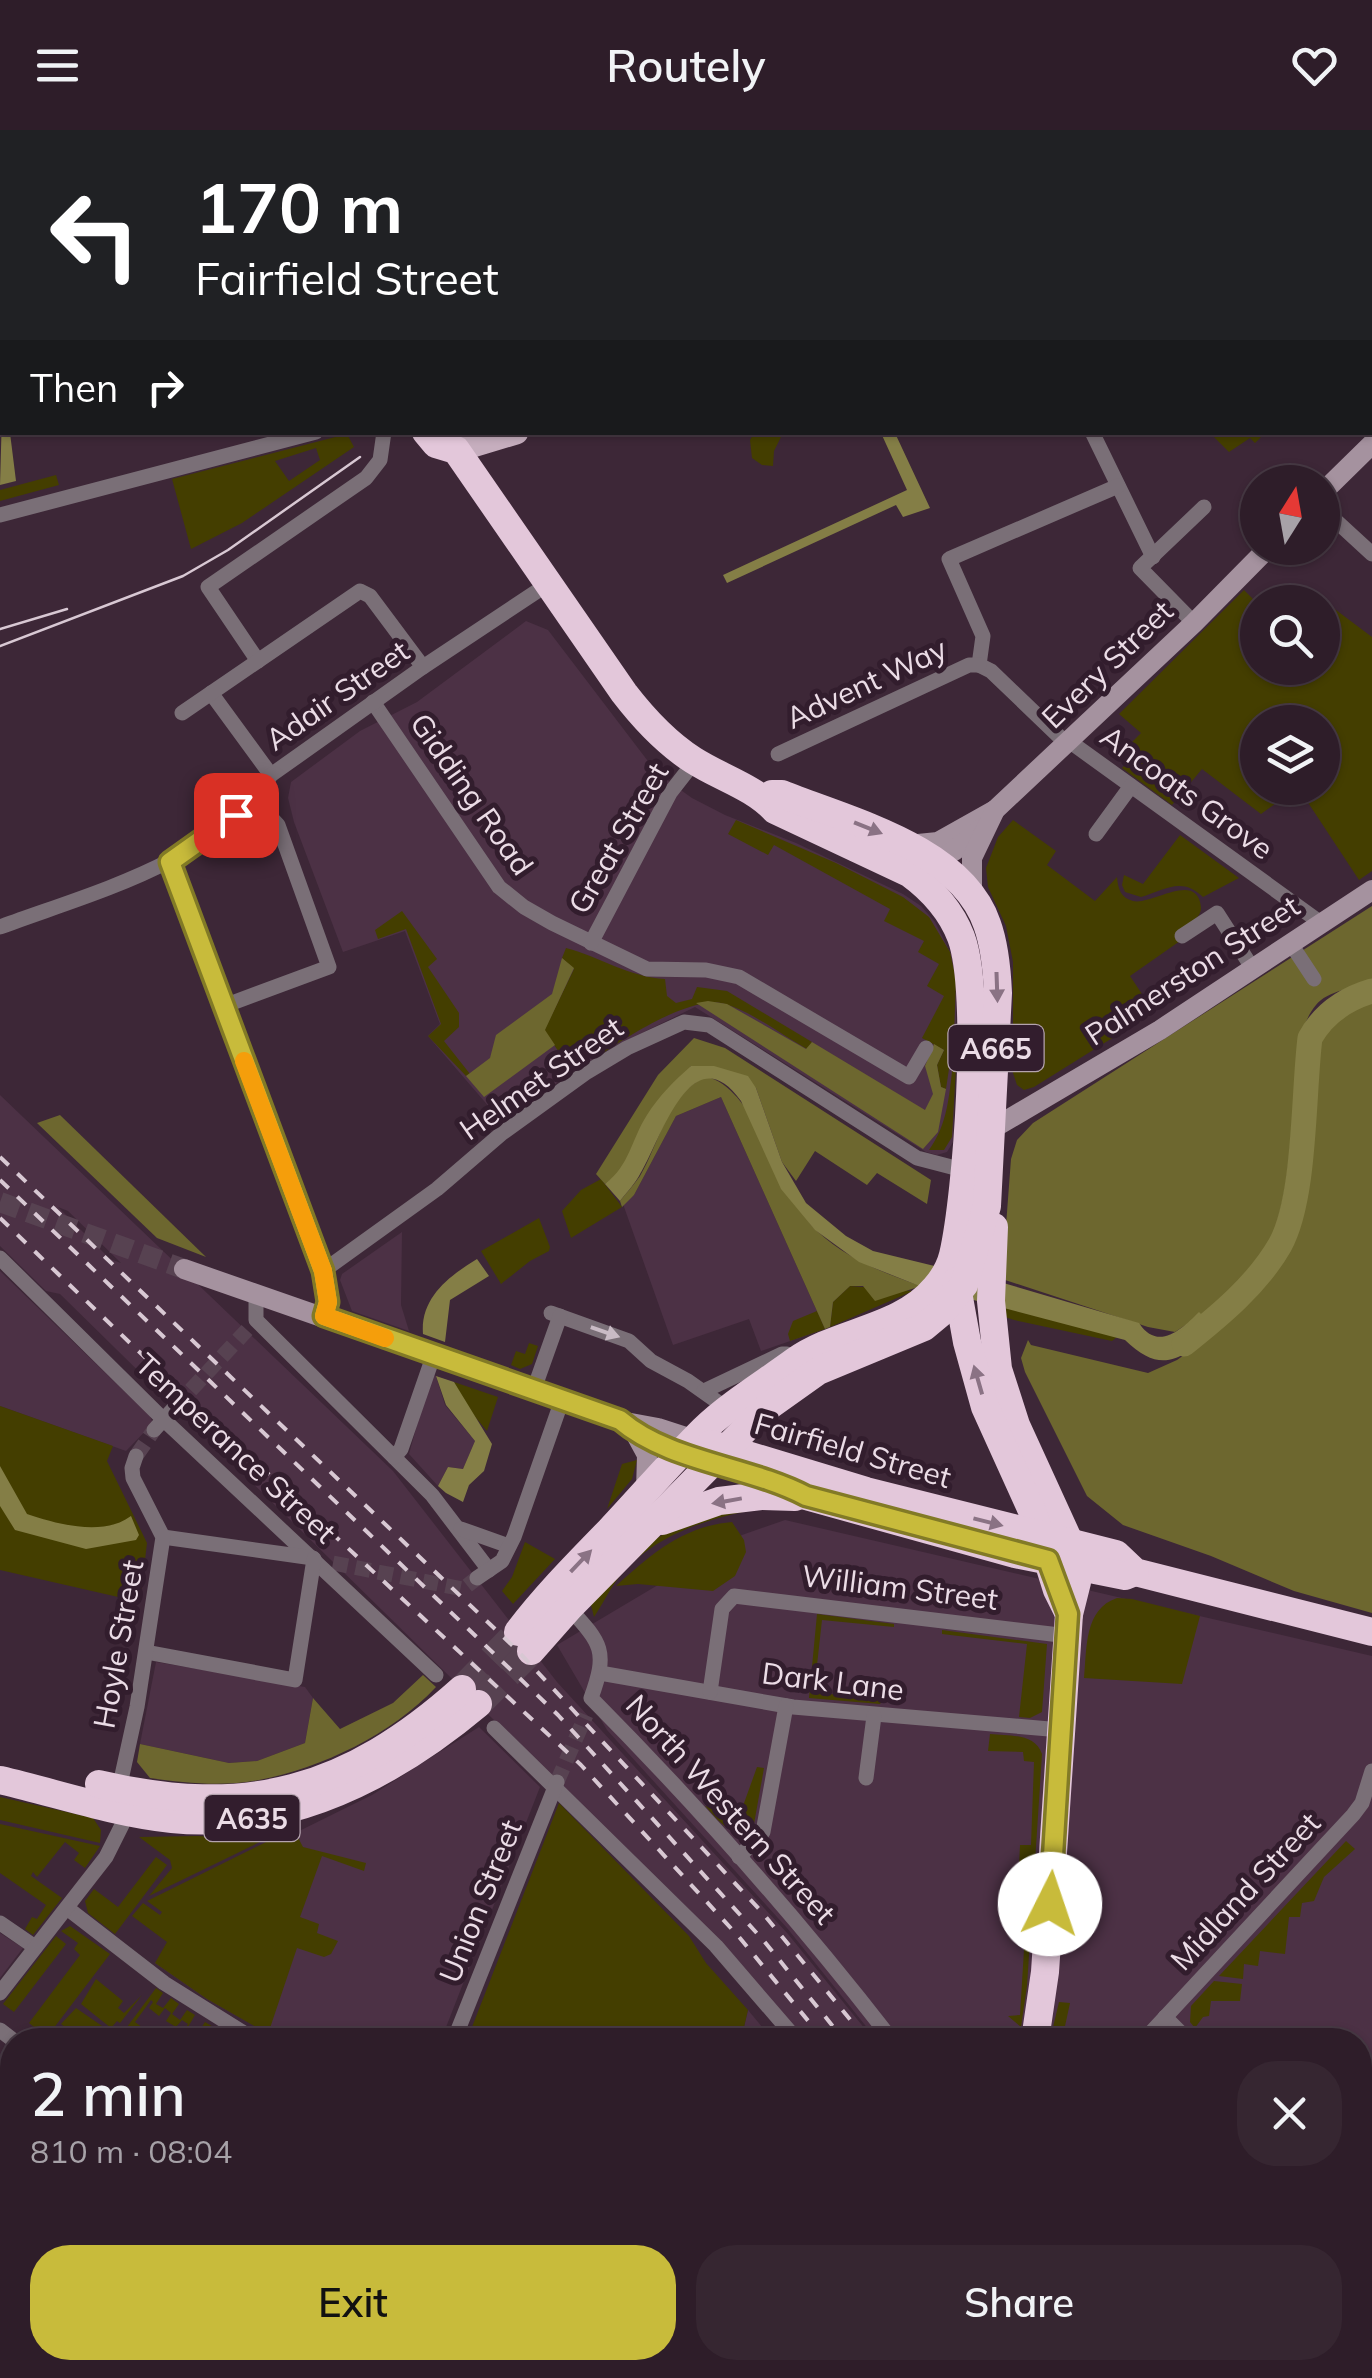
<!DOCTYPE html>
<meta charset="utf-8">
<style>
:root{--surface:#2e1d29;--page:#362631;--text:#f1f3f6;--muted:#a7a2a8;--line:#493b46;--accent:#c8bb3b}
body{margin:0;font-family:Mulish,sans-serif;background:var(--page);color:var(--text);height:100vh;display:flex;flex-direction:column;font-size:38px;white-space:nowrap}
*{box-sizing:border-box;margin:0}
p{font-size:32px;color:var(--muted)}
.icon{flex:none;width:55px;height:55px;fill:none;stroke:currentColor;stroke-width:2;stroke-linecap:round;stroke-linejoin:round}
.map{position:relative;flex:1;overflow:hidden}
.side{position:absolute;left:0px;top:1898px;width:1372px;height:352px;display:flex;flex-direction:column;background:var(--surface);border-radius:40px 40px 0 0;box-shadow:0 2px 8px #0004,0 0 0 2px var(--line)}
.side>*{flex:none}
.guide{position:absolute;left:0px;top:0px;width:1372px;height:305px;box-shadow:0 2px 8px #0004,0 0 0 2px var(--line);background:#202124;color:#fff;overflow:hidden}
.needle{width:65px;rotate:11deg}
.fabs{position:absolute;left:1240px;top:335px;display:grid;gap:20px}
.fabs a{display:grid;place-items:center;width:100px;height:100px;border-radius:50%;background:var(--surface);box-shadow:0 2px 8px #0004,0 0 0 2px var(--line);font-size:50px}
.pin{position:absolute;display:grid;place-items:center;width:85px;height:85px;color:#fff;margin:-42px;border-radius:20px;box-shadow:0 5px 15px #0006}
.me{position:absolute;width:110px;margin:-55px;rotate:4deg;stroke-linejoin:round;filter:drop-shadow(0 0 8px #0008)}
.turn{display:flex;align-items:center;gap:35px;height:210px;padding:0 30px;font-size:45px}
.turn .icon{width:130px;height:130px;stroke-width:2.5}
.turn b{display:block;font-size:70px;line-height:85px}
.then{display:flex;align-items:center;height:95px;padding:0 30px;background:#0003;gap:20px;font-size:38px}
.round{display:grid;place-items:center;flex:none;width:105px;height:105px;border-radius:40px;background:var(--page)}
.overview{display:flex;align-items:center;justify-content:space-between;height:170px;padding:0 30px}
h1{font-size:60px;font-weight:600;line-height:75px}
.button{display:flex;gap:20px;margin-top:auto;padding:20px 30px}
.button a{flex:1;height:115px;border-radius:40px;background:var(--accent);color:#111;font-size:40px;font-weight:600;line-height:115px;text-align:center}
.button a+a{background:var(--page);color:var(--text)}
header{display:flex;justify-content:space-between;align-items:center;height:130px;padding:0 30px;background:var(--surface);font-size:45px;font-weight:600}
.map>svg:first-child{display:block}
</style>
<header><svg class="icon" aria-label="menu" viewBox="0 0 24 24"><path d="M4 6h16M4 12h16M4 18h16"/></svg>Routely<svg class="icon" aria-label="heart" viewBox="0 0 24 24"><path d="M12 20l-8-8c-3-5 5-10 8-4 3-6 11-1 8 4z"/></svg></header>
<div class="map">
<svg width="1372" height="2248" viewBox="0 0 1372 2248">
<rect width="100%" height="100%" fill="#3d2737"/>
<g fill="#4c3145" fill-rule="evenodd">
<path d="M1217,0H1372V120L1370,122V2H1214Z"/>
<path d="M526,491L548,500L657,643L692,668L725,685L796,713L903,764L921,776L935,792L955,832L957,852L953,1012L947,1022L937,1025L926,1022L695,877L615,916L570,943L503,993L428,906L440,894L405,801L343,822L294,692L288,668L291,652L360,601L417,572Z"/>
<path d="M0,965L393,1341L557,1552L788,1804L874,1910H803L547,1642L60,1164L46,1161L0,1116ZM58,1077L68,1081L121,1133L110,1129Z"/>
<path d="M721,967L825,1199L761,1221L749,1189L673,1215L623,1074L634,1065L676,986Z"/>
<path d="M402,1102L401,1175L409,1201L352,1181L340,1150L342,1144Z"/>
<path d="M0,1141L150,1286L153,1293L126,1321L0,1276Z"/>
<path d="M431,1244L436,1246L445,1275L475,1311L463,1339L448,1337L438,1356L409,1324Z"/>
<path d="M785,1390L1372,1526V2248H1083L1074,2238H1360V1910H877L787,1798L607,1600L557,1515L742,1405Z"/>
<path d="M156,1532L305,1557L313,1568L305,1613L257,1631L229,1633L140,1614Z"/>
<path d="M479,1597L540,1657L441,1910H280L207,1869L155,1833L182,1796L287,1707L372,1665Z"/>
<path d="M0,1803L23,1818L0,1848Z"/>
<path d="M748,1880L773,1910H741Z"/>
<path d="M442,2238H640L636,2248H440Z"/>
</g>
<g fill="#443e00" fill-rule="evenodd">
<path d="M754,303H783L774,321L773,336L762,335L752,328L750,310Z"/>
<path d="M1210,303H1265L1255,313L1250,308L1229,322Z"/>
<path d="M347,304L354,317L242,393L191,419L172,349ZM316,318L320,330L289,351L275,331Z"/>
<path d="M56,345L59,355L0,371V360Z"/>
<path d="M1244,460L1257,473L1258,538H1322L1324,471L1372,507V741L1359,750L1305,668L1284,676L1279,671L1261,684L1202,639L1172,675L1122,638L1137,623L1129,615L1141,603L1119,584ZM1322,592V658H1258V592Z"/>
<path d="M736,690L836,733L903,767L929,787L950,822L956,850L954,905L946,959L941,957L937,935L944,920L922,908L944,866L927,856L939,834L918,822L924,811L884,791L890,779L774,715L768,725L728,704Z"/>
<path d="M1013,690L1056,721L1047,735L1095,771L1117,747C1118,759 1121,768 1133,771C1151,776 1197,740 1201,777C1202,789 1185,796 1175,803L1180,811L1130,846L1154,882L1034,957L1024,960L1017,955L1013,943V832L1006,796L988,757L986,738L998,707Z"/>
<path d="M1180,705L1239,748L1203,767C1182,746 1164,760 1141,767L1125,762L1122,755L1124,745L1143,754Z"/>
<path d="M402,781L437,829L428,837L459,883V897L444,911L470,944L466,946L428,906L441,894L406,799L378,809L375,800Z"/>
<path d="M566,818C600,827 629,847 665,849L667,866L676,873L692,869L697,857L727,861L812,912L807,919C783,906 751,881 725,874C693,864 626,907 599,926L593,921L569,936L544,901L574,839L562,828Z"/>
<path d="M953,934L956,937L952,1007L944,1020H929C948,994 949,965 953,934Z"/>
<path d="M601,1049L622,1077L571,1108L562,1081L581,1060Z"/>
<path d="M539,1088L550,1117L549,1121L530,1131L501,1154L481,1121Z"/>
<path d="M850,1156L913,1161L830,1197L833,1172Z"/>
<path d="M1002,1177L1117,1207L1112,1211L1014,1190L1005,1187Z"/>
<path d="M817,1181L825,1199L790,1211L788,1204L793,1191Z"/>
<path d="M529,1213L538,1216L532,1234L520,1239L511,1235L516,1221L525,1224Z"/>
<path d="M454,1252L498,1267L487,1301L466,1276Z"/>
<path d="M0,1276L113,1316L107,1331L147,1413L140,1472L0,1440Z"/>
<path d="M637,1330L632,1349L607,1379L622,1334Z"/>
<path d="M728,1381L743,1382C697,1392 650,1409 619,1447C609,1460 603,1474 594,1487L591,1475L595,1464L654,1410L667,1402Z"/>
<path d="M732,1392L744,1410L746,1422L735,1446L713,1461L638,1454L616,1456C650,1425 683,1396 732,1392Z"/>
<path d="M525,1412L555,1429L513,1474L502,1461L512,1447Z"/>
<path d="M1117,1468L1132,1469L1200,1486L1182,1554L1084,1548C1087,1518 1084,1479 1117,1468Z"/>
<path d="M817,1484L894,1494V1497L822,1490L814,1562L883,1570L880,1574L809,1568Z"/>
<path d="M942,1500L1047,1514L1042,1582L1030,1588L1019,1587L1027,1514L942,1504Z"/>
<path d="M990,1604C1009,1606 1035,1603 1042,1624L1027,1856L1021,1897L1008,1886L1020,1885L1029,1738L1019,1736L1020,1715H1031L1034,1632L1024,1631L1023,1622L988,1621Z"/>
<path d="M757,1637L764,1638L754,1694L747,1702C728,1706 717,1688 705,1676L717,1679L715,1686L723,1688L726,1683L739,1687Z"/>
<path d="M0,1667L93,1688L101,1700L100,1713L0,1690Z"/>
<path d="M559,1673L689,1806L706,1833L748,1880L741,1910H467Z"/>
<path d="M0,1694L100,1716L85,1738L74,1730L79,1723L65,1712L37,1747L33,1742L31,1746L62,1768L33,1805L25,1799L32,1787L37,1789L46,1775L0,1743Z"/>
<path d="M295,1702L303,1717L366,1733L364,1741L322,1726L300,1787L319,1794L317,1803L338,1811L331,1824L324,1827L297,1818L268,1904L207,1869L155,1833L167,1812L132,1786L143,1773L160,1785L162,1782L147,1771L272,1709L287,1707Z"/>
<path d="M198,1706L264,1710L149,1766L172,1738L170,1730L139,1707Z"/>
<path d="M1346,1711L1355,1719L1324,1747L1314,1771L1302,1773L1300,1787H1289L1285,1824L1260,1821L1258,1836L1244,1834L1243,1849L1219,1846Z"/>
<path d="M156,1727L167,1735L115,1804L88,1783L85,1771L94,1759L118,1777Z"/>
<path d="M70,1796L110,1824L47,1907L29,1893L80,1825L74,1819L78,1813L61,1801Z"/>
<path d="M56,1806L66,1814L14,1882L3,1874Z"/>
<path d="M96,1849L123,1871L118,1878L124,1883L142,1865L120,1893L117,1891L111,1898L81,1874Z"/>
<path d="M1214,1851L1242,1854L1240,1871H1211L1209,1886L1203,1887L1195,1898L1190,1892L1191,1876Z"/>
<path d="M156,1858L163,1863L156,1874L163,1878L171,1868L179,1874L172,1884L180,1890L187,1880L195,1885L188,1897L198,1903L205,1892L215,1898L209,1908L211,1910L199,1904L196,1910H184L187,1905L183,1902L188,1894L182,1890L176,1897L166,1891L171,1883L165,1878L159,1886L149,1878L153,1872L151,1870L135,1892L160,1910H122L129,1900L127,1897Z"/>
<path d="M1059,1872L1070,1873L1062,1910H1050Z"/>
<path d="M76,1878L105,1898L98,1906L103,1910H82L61,1894Z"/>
<path d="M0,1951L12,1960V1991L0,1982Z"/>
<path d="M0,2125L12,2135V2238H139L152,2248H0Z"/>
</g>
<g fill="#6d672f">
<path d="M1372,776V852C1355,857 1327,861 1316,875C1298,897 1297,928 1295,955C1290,1005 1290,1077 1265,1121C1246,1157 1208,1180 1175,1202L1148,1197L1002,1149L1011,1029L1017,1010L1033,993Z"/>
<path d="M562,828L574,838L545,900L555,915L484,967L466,946L490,928L496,905L552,864Z"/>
<path d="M708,871L727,874L806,919L812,912L925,980L933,964L925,936L934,914L944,920L937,935L941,957L946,959L938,1002L923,1019L696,873Z"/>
<path d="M1372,871V1483L1294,1461L1211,1426L1123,1395L1087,1366L1025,1242L1021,1228L1028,1210L1031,1215L1148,1243L1177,1230L1218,1201L1262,1159L1291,1115L1312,928L1329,894Z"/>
<path d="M694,908L725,918L931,1050L927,1074L877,1043L867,1055L815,1021L796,1051L782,1032L756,958L691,936L621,1042L605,1054L596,1044L658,945Z"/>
<path d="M706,947C756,956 783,1069 818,1102C848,1129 883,1143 921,1156L875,1171L863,1156H850L833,1172L830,1197L825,1199L721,967L676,986L634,1065L622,1077L620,1071C626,1063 634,1055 640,1046C659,1014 669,961 706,947Z"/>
<path d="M60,985L206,1127L157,1108L37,993Z"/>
<path d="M423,1545L436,1557C392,1604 322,1638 259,1650C223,1657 185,1653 150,1648L137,1632L140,1614L229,1633L257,1631L305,1613L313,1568L340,1599L393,1573Z"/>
</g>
<g fill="#847e46">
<path d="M2,284V302L10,303L16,351L0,355Z"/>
<path d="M881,303H895L930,378L903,387L896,375L727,453L723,445L907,360Z"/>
<path d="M691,936H714L748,946L756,958L782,1032L806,1073L846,1106L873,1121L1000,1152L1139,1193C1158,1222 1182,1199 1199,1182L1218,1201C1181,1227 1163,1247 1125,1210L917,1155L859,1132L815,1100L781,1059L741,971C691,901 660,1013 639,1046C634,1055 626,1063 620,1071L605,1054C630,1035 631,1010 647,985C659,966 674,951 691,936Z"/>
<path d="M477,1129L489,1146L450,1170L445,1212L423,1204C420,1168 449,1146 477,1129Z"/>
<path d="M436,1246L454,1252L492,1314L484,1341L469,1355L463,1372L446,1363L438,1356L448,1337L463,1339L475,1311L446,1275Z"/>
<path d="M0,1336L27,1384C57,1394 103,1407 131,1386L139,1405L136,1410L86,1419L15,1400L0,1376Z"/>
</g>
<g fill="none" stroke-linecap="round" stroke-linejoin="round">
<path stroke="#847e46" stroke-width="25" d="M1184,1214C1219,1186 1257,1155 1280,1115C1306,1068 1303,963 1310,908C1324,883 1345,869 1372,861"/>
<g stroke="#574251" stroke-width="15" stroke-dasharray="15 8" stroke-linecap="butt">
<path d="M175,1277L247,1200"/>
<path d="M136,1326L154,1300"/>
<path d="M333,1433L463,1459L477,1448"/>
<path d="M557,1652L586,1585"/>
</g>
<path stroke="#574251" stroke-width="20" stroke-dasharray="20 10" stroke-linecap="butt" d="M0,1072L184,1139"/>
<g stroke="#574251" stroke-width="28" stroke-dasharray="28 14" stroke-linecap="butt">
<path d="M462,1559L518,1502"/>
<path d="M478,1574L531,1521"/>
</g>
<g stroke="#7a6f77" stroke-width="15">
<path d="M610,0L611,2"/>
<path d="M0,133L2,134"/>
<path d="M1370,153L1372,154"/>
<path d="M1092,302L1153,427"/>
<path d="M1322,378L1372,424"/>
<path d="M0,385L316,302"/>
<path d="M1194,493L1140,438L1204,377"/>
<path d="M258,531L208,457L366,348L380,330L384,302"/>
<path d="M211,563L271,645"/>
<path d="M373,572L499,757L524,777L552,793L647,839L706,840L739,847L909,947L926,918"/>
<path d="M182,583L360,461L370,466L423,537"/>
<path d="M1069,611L1321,793"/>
<path d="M1067,614L991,541L979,535L983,506L949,429L1118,356"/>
<path d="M778,624L969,535H979"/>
<path d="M1096,704L1131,656"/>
<path d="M170,733L323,1141L328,1172L323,1186"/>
<path d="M0,797C91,763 216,732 271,645L423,537L548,454"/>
<path d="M1182,806L1217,783L1253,839"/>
<path d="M591,813L670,663L695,631"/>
<path d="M1291,814L1314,849"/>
<path d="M224,876L329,837L278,695L255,670"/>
<path d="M0,1128L163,1289L436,1545"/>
<path d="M323,1141L437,1059L501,1004L587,942L627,918L684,892L709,895L917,1028L963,1040"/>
<path d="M256,1164V1190L432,1365L489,1440"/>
<path d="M551,1183L629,1211L651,1231L688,1251L729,1280"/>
<path d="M534,1259L560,1186"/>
<path d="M704,1261L782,1224H787L795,1231"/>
<path d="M154,1300L175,1277"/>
<path d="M394,1327L401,1319L434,1224"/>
<path d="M461,1399L509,1416"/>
<path d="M163,1407L313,1428"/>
<path d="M477,1448L502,1431L514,1407L562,1270"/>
<path d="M569,1478C602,1514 608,1521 591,1568C698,1676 799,1790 892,1910"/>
<path d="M146,1522L295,1550L314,1429"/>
<path d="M600,1543L793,1577L1061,1600"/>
<path d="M710,1562L722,1479L734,1466L1068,1506"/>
<path d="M494,1598L716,1816L797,1910"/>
<path d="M866,1648L874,1586"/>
<path d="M119,1659L137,1577L163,1407L133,1348L132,1338L136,1326"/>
<path d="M739,1727L763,1702L786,1576"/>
<path d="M67,1778L164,1853L255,1910"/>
<path d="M0,1793L35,1817"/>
<path d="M0,1863L106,1727L122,1695"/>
<path d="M1165,1887L1188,1910"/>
<path d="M0,1900L13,1910"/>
<path d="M454,1910L557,1652"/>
<path d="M1144,1910L1353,1685L1362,1673L1372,1641"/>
<path d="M0,2103L12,2113"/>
<path d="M164,2238L177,2248"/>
<path d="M300,2238L320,2248"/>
<path d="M436,2248L438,2238"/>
</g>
<g stroke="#a5929f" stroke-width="20">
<path d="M268,0L269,2"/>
<path d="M208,2L214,0"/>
<path d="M0,96L2,94"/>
<path d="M1322,363L1372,314"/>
<path d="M908,715L938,712L995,680"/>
<path d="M928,735L954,721L982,698"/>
<path d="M972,765V728L995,680L1194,493L1268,418"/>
<path d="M992,999L1160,900L1372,760"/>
<path d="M184,1139L620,1291L658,1298L695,1310"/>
<path d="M635,1303L647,1325L646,1362"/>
<path d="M227,2248L238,2238"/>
</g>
<g stroke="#c6aebe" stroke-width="25">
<path d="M1174,2L1178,0"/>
<path d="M456,320L516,302"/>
</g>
<g stroke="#e3c7da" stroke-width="28">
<path d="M251,0L252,2"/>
<path d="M288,0L289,2"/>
<path d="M426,302L436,314L456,320L624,563C644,589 665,612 693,630C721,648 752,656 775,680L909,743C931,759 951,781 961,807C982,862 967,1065 953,1125C950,1137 943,1149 935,1158C901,1199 837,1201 795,1231C765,1253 730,1274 703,1300C671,1332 641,1367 610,1400C578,1433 546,1465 518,1502"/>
<path d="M994,1097L991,1171L998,1239L1016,1295L1069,1411L1077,1452L1069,1484L1045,1842L1035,1910"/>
<path d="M956,1151L967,1212L985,1277L1033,1383L1057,1460L1069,1484"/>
<path d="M711,1314L866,1361L1116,1424L1135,1442L1372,1502"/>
<path d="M756,1345L779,1352L806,1366L1015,1424L1125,1446L1135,1442"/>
<path d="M662,1391L719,1371L761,1366L795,1367"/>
<path d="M531,1521L569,1478L766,1278L818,1241L924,1197L942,1182L964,1155L987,1076L998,863C997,840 995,816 987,794C961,718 849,691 782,664H772"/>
<path d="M0,1650C56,1663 114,1683 172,1689C288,1700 391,1647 478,1574"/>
<path d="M99,1654C247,1689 348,1661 462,1559"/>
<path d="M1023,2238L1024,2248"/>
</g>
<g stroke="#d8c8d3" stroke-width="2.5">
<path d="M965,2L969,0"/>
<path d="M0,499L67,479"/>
<path d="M0,516L183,446L228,420L360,327"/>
</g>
<g stroke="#d8c8d3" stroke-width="4" stroke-dasharray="12 12" stroke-linecap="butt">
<path d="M0,1027L515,1518L761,1781L867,1910"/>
<path d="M0,1050L558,1585L764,1811L844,1910"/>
<path d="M0,1088L207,1287L581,1635L739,1807L824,1910"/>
<path d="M1083,2238L1091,2248"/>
<path d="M1125,2238L1135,2248"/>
</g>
</g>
<defs><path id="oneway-solid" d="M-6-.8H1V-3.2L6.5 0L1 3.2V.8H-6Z" transform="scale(2.5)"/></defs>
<g fill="#8a7284">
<use href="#oneway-solid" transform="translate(868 698) rotate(22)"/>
<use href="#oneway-solid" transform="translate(997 857) rotate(88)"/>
<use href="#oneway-solid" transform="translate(978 1250) rotate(-106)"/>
<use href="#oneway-solid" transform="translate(727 1371) rotate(170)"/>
<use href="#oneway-solid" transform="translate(988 1392) rotate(14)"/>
<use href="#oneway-solid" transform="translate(581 1431) rotate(-46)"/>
</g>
<use fill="#c9bbc5" href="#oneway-solid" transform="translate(605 1202) rotate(19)"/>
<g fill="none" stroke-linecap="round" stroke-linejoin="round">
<defs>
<path id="route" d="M236,685L170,732L323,1141L328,1172L324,1186L620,1290C669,1332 749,1336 806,1366L1048,1430L1068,1484L1050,1774"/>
</defs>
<use href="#route" stroke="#827a26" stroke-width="25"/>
<use href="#route" stroke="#c8bb3b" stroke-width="18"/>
<path stroke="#f59e0b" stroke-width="18" d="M244,931L323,1141L328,1172L324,1186L385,1208"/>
</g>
<g text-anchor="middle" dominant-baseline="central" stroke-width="10" stroke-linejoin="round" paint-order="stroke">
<g fill="#321d2d" stroke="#b4a3ae" stroke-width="2.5">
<rect x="948.5" y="895" width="95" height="46" rx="8"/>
<rect x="204.5" y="1665" width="95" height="46" rx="8"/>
</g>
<g font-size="28" font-weight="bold" fill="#ebdce6">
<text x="996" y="918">A665</text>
<text x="252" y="1688">A635</text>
</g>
<g font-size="30" fill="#ebdce6" stroke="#321d2d">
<text transform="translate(1107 534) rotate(-44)">Every Street</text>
<text transform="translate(866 553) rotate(-25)">Advent Way</text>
<text transform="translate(337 565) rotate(-35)">Adair Street</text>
<text transform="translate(1187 662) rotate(36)">Ancoats Grove</text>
<text transform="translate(472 664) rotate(55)">Gidding Road</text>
<text transform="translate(618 708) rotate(-60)">Great Street</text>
<text transform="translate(1192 840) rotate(-33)">Palmerston Street</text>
<text transform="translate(541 948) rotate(-35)">Helmet Street</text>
<text transform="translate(236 1318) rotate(43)">Temperance Street</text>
<text transform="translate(853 1320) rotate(16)">Fairfield Street</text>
<text transform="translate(900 1457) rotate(7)">William Street</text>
<text transform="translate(118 1514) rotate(-80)">Hoyle Street</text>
<text transform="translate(833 1551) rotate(7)">Dark Lane</text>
<text transform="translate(731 1679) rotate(48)">North Western Street</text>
<text transform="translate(1245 1761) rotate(-47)">Midland Street</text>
<text transform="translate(480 1771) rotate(-68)">Union Street</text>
</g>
</g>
</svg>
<div class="fabs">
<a><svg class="needle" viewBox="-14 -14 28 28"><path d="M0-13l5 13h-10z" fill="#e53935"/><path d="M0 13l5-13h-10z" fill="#a7a2a8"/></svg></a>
<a><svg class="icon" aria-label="search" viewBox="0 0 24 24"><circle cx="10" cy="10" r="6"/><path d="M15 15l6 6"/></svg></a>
<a><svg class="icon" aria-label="layers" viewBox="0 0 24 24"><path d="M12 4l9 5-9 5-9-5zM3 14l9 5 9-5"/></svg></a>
</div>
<div class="pin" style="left:236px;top:685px;background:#d93025"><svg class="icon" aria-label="arrive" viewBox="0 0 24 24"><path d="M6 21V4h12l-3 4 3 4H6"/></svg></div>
<svg class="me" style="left:1050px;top:1774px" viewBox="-20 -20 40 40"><circle r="19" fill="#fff"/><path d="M0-13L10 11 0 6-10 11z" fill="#c8bb3b"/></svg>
<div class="guide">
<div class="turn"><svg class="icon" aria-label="left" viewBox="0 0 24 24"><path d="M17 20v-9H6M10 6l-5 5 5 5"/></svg><div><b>170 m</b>Fairfield Street</div></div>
<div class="then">Then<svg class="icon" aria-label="right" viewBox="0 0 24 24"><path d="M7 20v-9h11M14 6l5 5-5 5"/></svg></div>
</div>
<section class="side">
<div class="overview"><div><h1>2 min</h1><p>810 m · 08:04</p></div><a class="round"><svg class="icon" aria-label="close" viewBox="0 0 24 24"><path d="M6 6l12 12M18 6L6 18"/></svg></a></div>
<div class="button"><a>Exit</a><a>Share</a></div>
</section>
</div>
